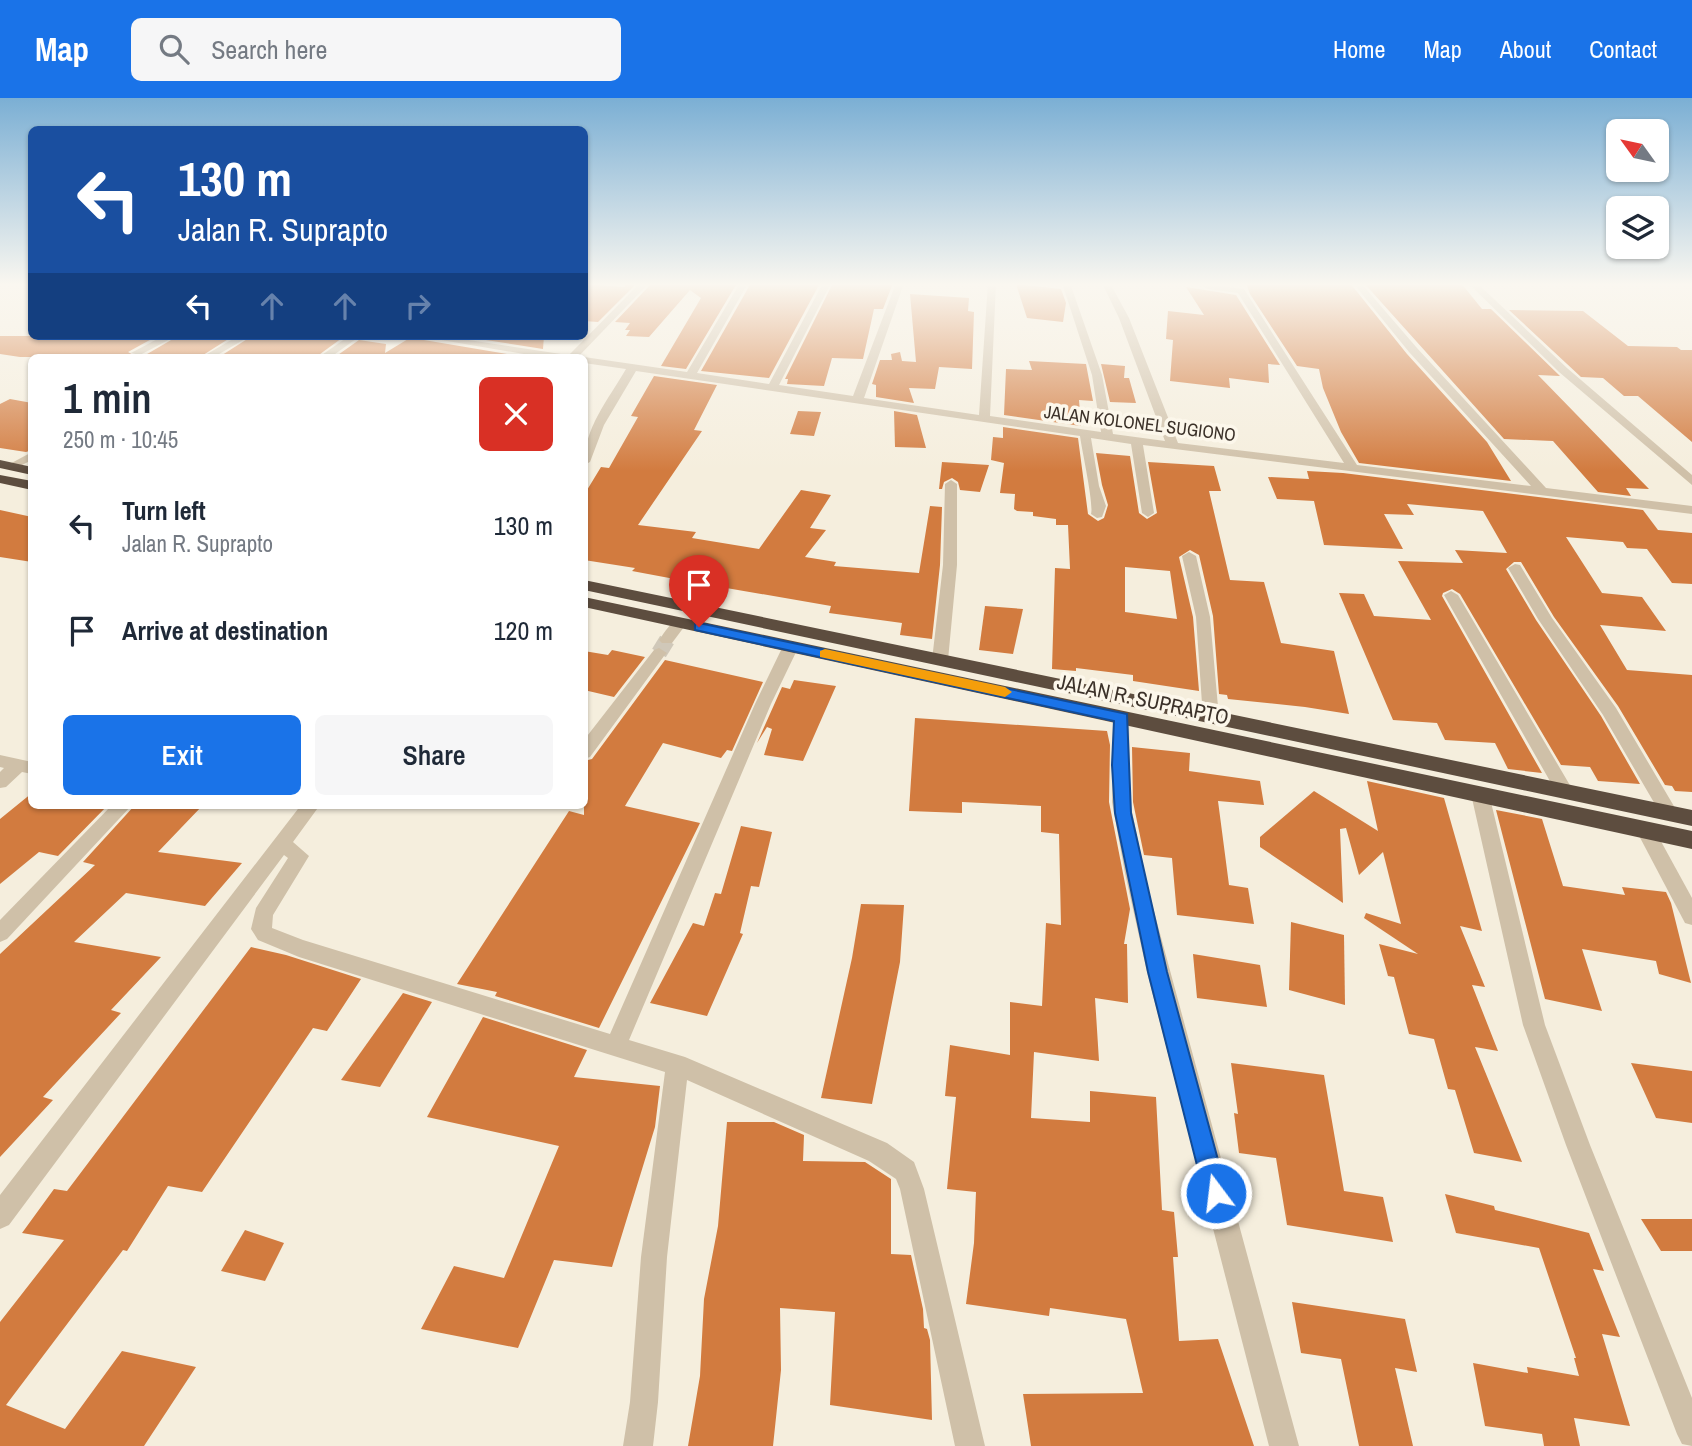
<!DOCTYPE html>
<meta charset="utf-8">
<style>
:root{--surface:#fff;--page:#f6f6f7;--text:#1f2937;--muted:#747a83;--accent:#1a73e8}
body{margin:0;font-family:"Archivo Narrow",sans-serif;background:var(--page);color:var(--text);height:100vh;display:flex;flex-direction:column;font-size:26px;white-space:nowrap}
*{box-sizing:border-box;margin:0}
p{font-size:23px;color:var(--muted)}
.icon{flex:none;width:38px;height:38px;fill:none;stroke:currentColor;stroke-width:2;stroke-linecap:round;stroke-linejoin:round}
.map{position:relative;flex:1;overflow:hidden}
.details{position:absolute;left:28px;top:256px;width:560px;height:455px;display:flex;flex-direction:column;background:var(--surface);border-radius:10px;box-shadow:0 2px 5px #0004}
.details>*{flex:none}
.hud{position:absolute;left:28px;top:28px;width:560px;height:214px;border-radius:10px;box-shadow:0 2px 5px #0004;background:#1a4fa0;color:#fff;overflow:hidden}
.needle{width:46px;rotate:303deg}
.tools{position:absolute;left:1606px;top:21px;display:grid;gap:14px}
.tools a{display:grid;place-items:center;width:63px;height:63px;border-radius:10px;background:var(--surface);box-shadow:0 2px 5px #0004;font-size:35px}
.pin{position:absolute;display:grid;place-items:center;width:60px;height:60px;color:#fff;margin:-72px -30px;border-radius:50% 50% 50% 0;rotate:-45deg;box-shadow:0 0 7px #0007}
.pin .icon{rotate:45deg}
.me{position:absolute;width:77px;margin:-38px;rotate:345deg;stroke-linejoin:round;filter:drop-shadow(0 0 5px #0008)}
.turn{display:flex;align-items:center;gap:24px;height:147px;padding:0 35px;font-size:32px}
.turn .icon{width:91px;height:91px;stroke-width:2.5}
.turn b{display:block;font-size:49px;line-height:60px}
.lanes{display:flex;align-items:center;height:66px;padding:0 35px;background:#0003;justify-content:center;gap:35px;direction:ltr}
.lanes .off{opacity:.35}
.round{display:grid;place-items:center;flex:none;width:74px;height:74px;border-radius:10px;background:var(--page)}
.headline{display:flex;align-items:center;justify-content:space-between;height:119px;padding:0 35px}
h1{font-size:42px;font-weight:600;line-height:52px}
.cta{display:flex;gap:14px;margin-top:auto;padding:14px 35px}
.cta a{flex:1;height:80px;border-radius:10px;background:var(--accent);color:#fff;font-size:28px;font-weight:600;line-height:80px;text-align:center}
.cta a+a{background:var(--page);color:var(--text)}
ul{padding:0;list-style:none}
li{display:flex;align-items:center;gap:21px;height:105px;padding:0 35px}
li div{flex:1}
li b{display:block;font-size:26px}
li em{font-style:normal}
header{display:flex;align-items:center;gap:42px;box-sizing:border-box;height:98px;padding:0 35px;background:var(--accent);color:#fff}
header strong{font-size:33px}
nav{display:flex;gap:38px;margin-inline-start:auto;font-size:24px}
.search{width:490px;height:63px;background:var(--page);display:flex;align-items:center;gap:18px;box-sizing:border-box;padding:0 24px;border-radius:10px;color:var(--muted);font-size:26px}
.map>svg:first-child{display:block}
</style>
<header>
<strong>Map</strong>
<div class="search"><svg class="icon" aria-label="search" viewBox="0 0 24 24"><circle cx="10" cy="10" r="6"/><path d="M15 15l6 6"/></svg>Search here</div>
<nav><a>Home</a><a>Map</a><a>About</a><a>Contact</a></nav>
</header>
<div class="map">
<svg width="1692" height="1348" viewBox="0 0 1692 1348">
<rect width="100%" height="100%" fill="#f5eedd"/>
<g fill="#d27b3f" fill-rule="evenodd">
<path d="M625,185H637L598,224L584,223V186L625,189Z"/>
<path d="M652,185H737L686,271L661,268L701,200L690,192L649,239L626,238L630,232H625L630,225L615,224Z"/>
<path d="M751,185H820L769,280L701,273Z"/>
<path d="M833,185H893L883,211H874L863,261L832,260L824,288L787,286L788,281H785Z"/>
<path d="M1246,185H1350L1407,256L1487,344L1511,383L1359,365L1341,334L1323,290L1319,271L1297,268L1250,196Z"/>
<path d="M1364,185H1461L1482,211H1491L1560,278L1538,277L1649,391L1626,390L1631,398L1598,394L1553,343L1504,341Z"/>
<path d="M1016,186L1061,191L1066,205L1063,224L1027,220Z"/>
<path d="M1186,189L1236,197L1280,267L1268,266L1269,285L1229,280L1230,290L1170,283L1173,242L1166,241L1168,213L1204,217Z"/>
<path d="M910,196L969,200L968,213L974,214L972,271L939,269L935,291L909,290L914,305L876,299V287L872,286L880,262H892L891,256L900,254L902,263L916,264Z"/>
<path d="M1509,212L1583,213L1628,248L1677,249L1681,252H1692V344L1638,298H1624L1603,280L1581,279Z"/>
<path d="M0,238H157L128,254L137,259H20L0,256Z"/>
<path d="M178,238H233L200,259H142Z"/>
<path d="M252,238H328L342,240L316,259H219Z"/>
<path d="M413,238L418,241L525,259H335L359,242L386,246L385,255Z"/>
<path d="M460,238H544L543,251Z"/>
<path d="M1029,263L1086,266L1093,303L1079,302L1081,328L1004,317L1006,271L1032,272Z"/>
<path d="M1101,266L1125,268L1124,280H1129L1136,305L1110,304Z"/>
<path d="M654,278L717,287L694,332L702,333L638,427L696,434L692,440L759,451L801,392L831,397L810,430L826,432L805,459L836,464L834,468L919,475L930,408L942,409L940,467L932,541L900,537L902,525L829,515L831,508L680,482L632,473L635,470L584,462V397L601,369L609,370L638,319L631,318Z"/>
<path d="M10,301L32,305V352L26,354L0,350V306Z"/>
<path d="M798,313L821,314L814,338L790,336Z"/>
<path d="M894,313L917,317L926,350L895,349Z"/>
<path d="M1003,329L1078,340L1088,416L1098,423L1104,420L1108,407L1102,387L1096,355L1130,358L1139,415L1147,421L1157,415L1148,364L1214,368L1221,393H1209L1230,482L1264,484L1281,545L1334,553L1349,616L1305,609L1228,601L1227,597L1219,596L1213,518L1199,457L1190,452L1179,459L1193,519L1199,593L1133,583V577L1076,570V573L1052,571L1055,470L1070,471L1068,427H1056V421L1033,418V414L1017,413L1014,411L1015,396L1000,395L1004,365L991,362L993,339L1003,340ZM1125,469L1170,473L1177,521L1125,514Z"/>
<path d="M942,364L989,367L980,394L960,392L958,384L952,380L944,384L942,391H939Z"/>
<path d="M1307,373L1343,375L1643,412L1658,432L1692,435V486L1672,485L1647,451L1627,450L1623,444L1566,439L1602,495L1642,499L1666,533L1600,527L1627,572L1692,577V694L1675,693L1672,688L1665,687L1618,608L1554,519L1521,464H1514L1506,471L1536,522L1601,618L1640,686L1598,683L1590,669L1561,667L1460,496L1452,491L1443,495L1442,498L1542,675L1508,671L1495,645L1445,642L1437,625L1393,622L1339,495L1364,496L1374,518L1431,522L1398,463L1463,465L1455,452L1507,455L1483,413L1407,406L1414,417L1384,416L1403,451L1324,447L1314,403L1277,401L1268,379L1309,381Z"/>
<path d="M0,412L32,419V464L0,459Z"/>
<path d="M985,508L1023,511L1013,556L979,552Z"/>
<path d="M612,552L645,559L614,599L584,592V553L608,557Z"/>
<path d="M665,562L763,584L732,653L727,652L721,660L663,645L625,708L700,725L599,930L495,898L497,894L457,886L569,713L584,717V663L592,661Z"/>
<path d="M794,582L836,588L803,663L764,657L772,631L767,629L757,645L782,589L790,591Z"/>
<path d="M915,620L1107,633L1110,647L1109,704L1130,811L1124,846H1127L1128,905L1095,900L1099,963L1034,954L1031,1020L1090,1024V993L1156,999L1162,1112L1174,1114L1178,1159H1173L1179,1243L1218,1241L1254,1348H1031L1023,1296L1143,1295L1126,1221L1050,1210L1049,1218L966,1206L974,1145L976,1094L947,1091L956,999L945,998L950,947L1010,957V904L1042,908L1046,825L1061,827L1059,736L1041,734V708L962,704V715L909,713Z"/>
<path d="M1132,649L1190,655L1189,673L1260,683L1264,707L1218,703L1229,787L1248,790L1254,826L1177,817L1172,760L1144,757L1133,704Z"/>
<path d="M1367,683L1444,700L1482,833L1460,828L1485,889L1472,887L1498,953L1475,949L1522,1064L1474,1055L1455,992L1448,991L1434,941L1409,936L1394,879L1388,878L1379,846L1418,856L1364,820L1366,815L1401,826L1383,754L1359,777L1346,730L1340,731L1343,805L1260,749V739L1314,693L1378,733Z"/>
<path d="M32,695V707H108L58,758L39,754L0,786V721Z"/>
<path d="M135,707H203L158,754L242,765L205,808L126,795L74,844L161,859L111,912L121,915L43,999L53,1002L0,1059V856L95,767L83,764Z"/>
<path d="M1496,712L1542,721L1563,788L1625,797L1622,789L1666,794L1671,805L1691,885L1659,876L1656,863L1582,851L1602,913L1545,901Z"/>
<path d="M741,728L772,734L759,789L751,788L740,835L743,836L707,918L650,905L693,825L704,828L715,795L721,796Z"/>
<path d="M861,806L904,807L900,864L872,1006L821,1000L852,860Z"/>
<path d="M1291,824L1344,837L1345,907L1289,892Z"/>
<path d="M251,849L286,857L361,881L327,933L313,930L202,1094L168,1088L127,1153L123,1152L6,1307L65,1331L122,1253L196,1269L144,1348H0V1224L64,1142L22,1135L54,1091L67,1093Z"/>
<path d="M1193,856L1260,867L1267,909L1197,900Z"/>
<path d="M403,895L432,904L380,989L341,982Z"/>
<path d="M483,919L587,952L574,979L660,988L655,1029L612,1169L554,1162L518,1250L421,1231L454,1168L504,1180L559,1048L427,1019Z"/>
<path d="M1231,965L1324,977L1344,1093L1383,1099L1393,1144L1287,1127L1276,1060L1239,1055L1234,1015L1238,1016Z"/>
<path d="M1631,965L1692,973V1025L1656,1020Z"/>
<path d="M727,1024H774L804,1037L803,1063L865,1064L891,1081V1156L911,1157L923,1211L924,1230L927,1231L930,1242L932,1322L830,1307L835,1214L780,1210L781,1272L773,1348H688L700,1278L704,1201L718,1128Z"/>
<path d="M1445,1096L1494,1108L1495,1112L1589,1135L1604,1173L1593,1171L1620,1239L1602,1236L1630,1328L1574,1320L1580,1348H1544L1542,1336L1485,1328L1473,1265L1528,1275L1527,1269L1579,1278L1574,1260H1576L1539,1150L1456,1135Z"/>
<path d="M1641,1121H1692V1153H1661Z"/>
<path d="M245,1132L284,1145L265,1183L221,1173Z"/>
<path d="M1292,1204L1405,1221L1417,1274L1395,1270L1413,1348H1359L1341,1261L1301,1255Z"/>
</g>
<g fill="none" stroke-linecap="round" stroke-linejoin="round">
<path stroke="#d0c8b9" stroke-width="16" stroke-dasharray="16 8" stroke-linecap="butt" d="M659,555L667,542"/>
<g fill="#cfc0a8" fill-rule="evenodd">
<path d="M640,185H649L578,259H567Z"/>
<path d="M740,185H748L697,275L769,286L823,185H831L779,287L853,298L896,185H904L864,300L979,317L988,185H996L990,318L1101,334L1092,277L1062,185H1070L1102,277L1113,336L1165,343L1119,220L1102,185H1110L1129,220L1178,345L1344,365L1238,195L1208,191L1197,185L1244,191L1357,367L1531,388L1409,254L1353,185H1361L1417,250L1546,390L1692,408V416L1143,347L1154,415L1148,419L1142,415L1131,346L1091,340L1099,388L1106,408L1102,419L1097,420L1091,416C1094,406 1082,353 1080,338L636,273L604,327L590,364L584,367C584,330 608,302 626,271L584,265V259L687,274Z"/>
<path d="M1468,185H1477L1567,270L1692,377V387L1559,274Z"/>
<path d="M163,238H176L140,257L131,255Z"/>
<path d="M238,238H250L214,259H202Z"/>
<path d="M349,238H360L331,259H319Z"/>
<path d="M418,238H442L561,256L566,259H541Z"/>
<path d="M32,354V362L12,372L6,368Z"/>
<path d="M951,382L957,386V467L948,562L940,567L932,562L943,467L945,386Z"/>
<path d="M1189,454L1196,458L1210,519L1219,620L1211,626L1203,620L1196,519L1182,458Z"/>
<path d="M1515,466L1520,467L1552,520L1616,610L1678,715L1675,720H1663L1603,617L1538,521L1508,470Z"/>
<path d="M1451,493L1458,497L1571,689L1574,694L1571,699H1559L1444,497Z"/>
<path d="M680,520L687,525L672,545H662L659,542C665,534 671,523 680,520Z"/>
<path d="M791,543L799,548L771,606L629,942L685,959L887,1045L914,1064L924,1091L985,1348H955L900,1091L896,1081L869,1063L687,982L667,1159L658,1304L653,1348H623L630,1304L641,1159L665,974L299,859L258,842L251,831L256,810L288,760L284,757L9,1127L0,1131V1097L301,707H320L293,744L309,758L273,817L272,830L303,842L610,936L755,606L783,548Z"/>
<path d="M659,550L667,555L664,558L590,659L584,661V642L654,552Z"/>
<path d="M1121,613L1129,619L1130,704L1149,795L1299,1348H1269L1147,874L1125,775L1112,704L1113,619Z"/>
<path d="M0,657L32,664V676L22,674L6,689L0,690V674L4,670L0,669Z"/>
<path d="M1480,689L1486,691L1489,696L1545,927L1590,1047L1692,1300V1348L1682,1346L1677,1336L1566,1047L1523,927L1471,696L1474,691Z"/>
<path d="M112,707H132L7,841L0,844V822Z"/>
<path d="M1645,725L1652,727L1692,800V827L1685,825L1636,732L1638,727Z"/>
</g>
<g fill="#5d4d3f" fill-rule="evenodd">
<path d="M0,362L32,369V377L0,370Z"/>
<path d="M0,377L32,383V392L0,385Z"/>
<path d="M584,482L1692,712V728L584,492Z"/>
<path d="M584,499L1692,733V751L584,509Z"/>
</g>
</g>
<linearGradient id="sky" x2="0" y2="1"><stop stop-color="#7bafd4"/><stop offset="0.5" stop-color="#faf7f0"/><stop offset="1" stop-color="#faf7f0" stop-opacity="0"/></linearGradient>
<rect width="1692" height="373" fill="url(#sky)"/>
<path fill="#1a73e8" stroke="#114b97" stroke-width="2" d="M699,525L1127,616L1131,715L1167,874L1227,1095L1224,1103L1216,1106L1208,1103L1204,1095L1148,874L1115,715L1112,667L1114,623L695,532V526Z"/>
<path fill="#f59e0b" d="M825,551L1005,589L1012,594L1005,599L820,559V553Z"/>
<g text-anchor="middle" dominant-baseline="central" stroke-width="7" stroke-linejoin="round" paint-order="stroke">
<g font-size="18" fill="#3b3129" stroke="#fcf7eb">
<text transform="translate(1140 325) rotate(7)">JALAN KOLONEL SUGIONO</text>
</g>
<g font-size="21" fill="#3b3129" stroke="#fcf7eb">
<text transform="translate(1143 601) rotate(12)">JALAN R. SUPRAPTO</text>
</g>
</g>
</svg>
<div class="tools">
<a><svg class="needle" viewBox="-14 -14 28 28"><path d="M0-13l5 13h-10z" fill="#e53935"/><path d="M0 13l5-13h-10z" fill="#747a83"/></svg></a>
<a><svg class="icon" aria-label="layers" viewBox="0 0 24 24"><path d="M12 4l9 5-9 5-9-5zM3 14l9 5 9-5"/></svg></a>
</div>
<div class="pin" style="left:699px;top:529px;background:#d93025"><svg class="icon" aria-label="arrive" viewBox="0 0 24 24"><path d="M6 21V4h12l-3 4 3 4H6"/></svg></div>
<svg class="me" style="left:1216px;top:1095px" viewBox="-20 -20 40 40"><circle r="17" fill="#1a73e8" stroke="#fff" stroke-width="3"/><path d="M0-11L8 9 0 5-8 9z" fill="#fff"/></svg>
<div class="hud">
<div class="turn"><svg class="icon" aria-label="left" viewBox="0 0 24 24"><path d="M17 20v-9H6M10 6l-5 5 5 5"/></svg><div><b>130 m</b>Jalan R. Suprapto</div></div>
<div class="lanes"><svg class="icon" aria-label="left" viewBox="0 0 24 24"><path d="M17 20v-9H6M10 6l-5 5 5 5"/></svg><svg class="icon off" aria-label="ahead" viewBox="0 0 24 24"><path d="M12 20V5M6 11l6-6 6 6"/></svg><svg class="icon off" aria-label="ahead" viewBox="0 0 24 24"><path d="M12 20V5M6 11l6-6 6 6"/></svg><svg class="icon off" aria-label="right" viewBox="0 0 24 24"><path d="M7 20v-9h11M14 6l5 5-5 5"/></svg></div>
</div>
<section class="details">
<div class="headline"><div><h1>1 min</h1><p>250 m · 10:45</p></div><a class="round" style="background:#d93025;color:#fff"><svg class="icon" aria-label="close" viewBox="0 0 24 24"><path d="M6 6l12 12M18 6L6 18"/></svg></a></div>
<ul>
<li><svg class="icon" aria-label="left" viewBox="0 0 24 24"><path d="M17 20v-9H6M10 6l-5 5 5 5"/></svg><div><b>Turn left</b><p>Jalan R. Suprapto</p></div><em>130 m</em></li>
<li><svg class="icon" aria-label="arrive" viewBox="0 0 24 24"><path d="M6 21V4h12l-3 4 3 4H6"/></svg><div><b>Arrive at destination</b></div><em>120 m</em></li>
</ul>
<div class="cta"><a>Exit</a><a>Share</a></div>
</section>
</div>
